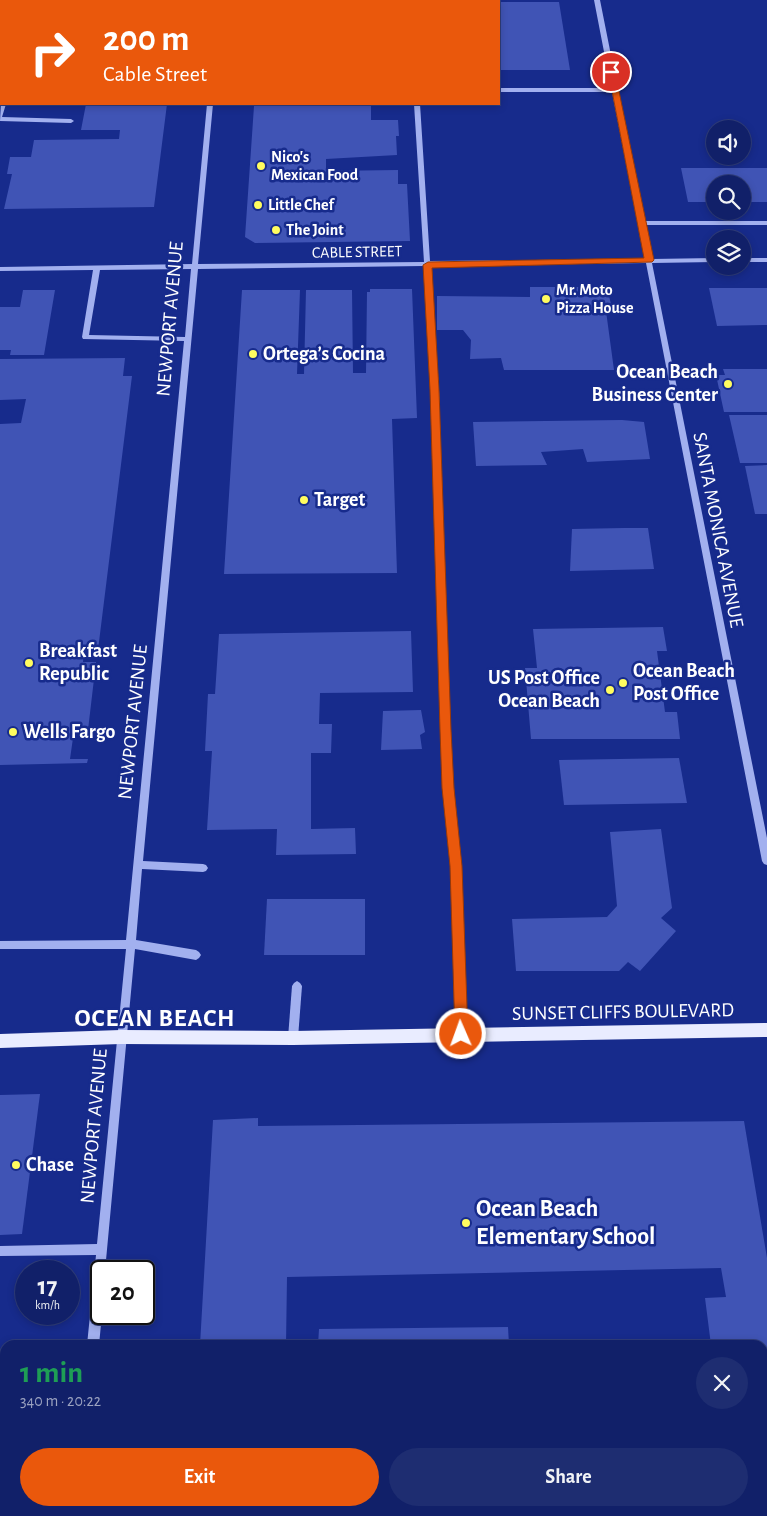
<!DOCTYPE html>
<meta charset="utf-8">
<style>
:root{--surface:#112069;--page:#1e2d71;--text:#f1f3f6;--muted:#9ca3c0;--line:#303e7d;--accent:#ea580c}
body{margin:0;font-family:"Alegreya Sans",sans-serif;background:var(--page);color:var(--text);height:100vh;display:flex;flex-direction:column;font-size:19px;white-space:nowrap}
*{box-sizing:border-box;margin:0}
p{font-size:16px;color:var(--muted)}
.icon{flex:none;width:28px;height:28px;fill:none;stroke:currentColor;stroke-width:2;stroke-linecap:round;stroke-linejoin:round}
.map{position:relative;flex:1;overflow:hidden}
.details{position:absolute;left:0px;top:1340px;width:768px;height:176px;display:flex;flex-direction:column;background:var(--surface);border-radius:15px 15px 0 0;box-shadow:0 2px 8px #0003,0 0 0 1px var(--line)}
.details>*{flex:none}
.banner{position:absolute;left:0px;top:0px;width:500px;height:105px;box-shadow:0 2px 8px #0003,0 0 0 1px var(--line);background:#ea580c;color:#fff;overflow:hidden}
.fabs{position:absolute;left:706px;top:120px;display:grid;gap:10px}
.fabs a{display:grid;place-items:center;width:45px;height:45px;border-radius:50%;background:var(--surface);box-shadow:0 2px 8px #0003,0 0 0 1px var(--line);font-size:25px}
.speed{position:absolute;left:15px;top:1260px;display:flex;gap:10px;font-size:25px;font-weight:700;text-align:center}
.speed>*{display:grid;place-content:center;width:65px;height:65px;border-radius:50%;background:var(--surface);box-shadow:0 2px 8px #0003,0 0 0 1px var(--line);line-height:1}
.speed small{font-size:12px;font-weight:400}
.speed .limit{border:2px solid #111;border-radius:8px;background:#fff;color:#111}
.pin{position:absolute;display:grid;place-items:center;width:42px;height:42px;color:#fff;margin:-21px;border:2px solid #fff;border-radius:50%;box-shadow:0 1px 5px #0007}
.me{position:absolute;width:55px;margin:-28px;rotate:358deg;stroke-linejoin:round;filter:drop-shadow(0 0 4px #0008)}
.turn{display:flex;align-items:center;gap:18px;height:105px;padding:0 20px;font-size:22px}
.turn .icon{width:65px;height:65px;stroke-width:2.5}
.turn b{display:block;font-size:35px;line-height:42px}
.round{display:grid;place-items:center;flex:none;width:52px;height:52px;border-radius:26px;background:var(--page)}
.overview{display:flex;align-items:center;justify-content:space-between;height:85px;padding:0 20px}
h1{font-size:30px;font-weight:700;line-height:38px;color:#1e9e55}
.button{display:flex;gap:10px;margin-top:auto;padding:10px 20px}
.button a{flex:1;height:58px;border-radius:30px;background:var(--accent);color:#fff;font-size:20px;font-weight:700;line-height:58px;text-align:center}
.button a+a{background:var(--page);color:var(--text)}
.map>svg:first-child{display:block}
</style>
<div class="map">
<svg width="767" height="1516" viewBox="0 0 767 1516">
<rect width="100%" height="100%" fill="#172b8c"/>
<path fill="#2d44ac" d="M624,1511H709L710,1516H624Z"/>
<g fill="#4054b5">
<path d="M499,2H559L570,70H499Z"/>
<path d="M86,104H167L154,207L4,209L12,174H7L10,157H31L34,140L119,139L120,130H81Z"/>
<path d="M371,105V120H398L399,136H396L397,155L326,159V171L398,170V184H407L410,241L255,243L245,237L254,106Z"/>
<path d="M681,168H767V202H742V184H715V202H688Z"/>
<path d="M530,287H595L603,288L608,292L612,308L606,311L614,370H504L501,358L470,359L471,340L463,330H437V296L530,297Z"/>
<path d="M709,288H767V325L717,326Z"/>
<path d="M370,289H412L417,418L392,419L397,573L224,574L242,290H300L297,374H304L306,290H352L353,373H366L367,292H370Z"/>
<path d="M23,290H55L44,355H10L11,350H0V307H20Z"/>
<path d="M125,358L123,376H132L98,650H84L83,662H96L88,730L74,731L70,759H88L87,763L0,765V424L21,423L26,399L0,400V359Z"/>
<path d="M723,369H767V412H724L716,375H725Z"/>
<path d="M729,415H767V463H740Z"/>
<path d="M622,420L644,422L650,459L587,462L583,449L541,452L547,465L476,466L473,422Z"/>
<path d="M767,465V514H755L745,466Z"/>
<path d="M624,528H648L654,569L570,571L572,529Z"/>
<path d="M663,627L667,651H657L665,712H677L680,739H531L525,668H537L533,629Z"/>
<path d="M411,631L413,692L320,693L319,724H332L331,753H311V829L355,828L356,854L276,855L277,829L207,830L212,751H205L208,694H215L219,634Z"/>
<path d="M421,710L425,732L420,735L422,749L381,750L383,711Z"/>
<path d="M679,758L687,803L564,805L559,760Z"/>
<path d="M661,829L672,908L661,918L676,931L640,971L628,962L619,971H516L512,919L607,917L617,906L610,832Z"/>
<path d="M267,899H365V955H264Z"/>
<path d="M40,1094L22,1234L0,1235V1095Z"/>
<path d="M258,1118V1126L744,1121L767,1258V1516H732L731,1511H762V1345H711L705,1298L726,1297L721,1268L287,1277L286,1345H200L213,1120Z"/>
<path d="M508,1327L509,1345H318L319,1329Z"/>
</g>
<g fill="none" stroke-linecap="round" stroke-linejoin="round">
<g fill="#a2b0ef" fill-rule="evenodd">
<rect x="28" y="0" width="6" height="1"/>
<rect x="407" y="0" width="6" height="1"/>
<path d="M594,0H600L644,221H767V225H645L651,259L715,258V262L652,263L767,838V865L764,864L762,861L646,263L430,266L439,390L449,730L452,788L461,866L466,1034L465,1037L461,1039L457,1037L456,1034L451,866L444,788L441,730L431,390L424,266L198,269L143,861L203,864L206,865L208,868L206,871L203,872L142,869L136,940L196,950L199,952L201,955L199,958L196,960L135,949L105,1271H101L102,1314L99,1345H87L96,1255L0,1256V1246L97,1244L126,949H0V941L126,940L184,341L83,339L82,337L93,270L0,271V267L192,264L207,104H213L198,264L424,262L414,104H420L430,261L645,259L612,92H499V88H611ZM191,269L185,337L89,335L100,270Z"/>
<path d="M1,103L6,104L2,117L71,119L74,121L71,123L0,121Z"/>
<rect x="742" y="258" width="25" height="4"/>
<path d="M297,981L300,983L302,986L298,1038L297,1041L293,1043L289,1041L288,1038L292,986L294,983Z"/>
<path d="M70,1511H82L81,1516H69Z"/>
</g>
<path fill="#e9ecff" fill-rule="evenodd" d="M767,1023V1037L293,1045L121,1044L0,1048V1034L121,1030L293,1031Z"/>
</g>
<path fill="#ea580c" stroke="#983908" d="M608,70L615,72L654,260L652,262L432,268L439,390L451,730L454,788L462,866L468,1034L466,1039L461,1041L457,1039L455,1034L450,866L442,788L440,730L430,390L423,265L428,262L644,258Z"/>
<g fill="#fffc5f" stroke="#172b8c" stroke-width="2">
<circle cx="261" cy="166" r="5"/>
<circle cx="258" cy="205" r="5"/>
<circle cx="276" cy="230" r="5"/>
<circle cx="546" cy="299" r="5"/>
<circle cx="253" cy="354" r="5"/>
<circle cx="728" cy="384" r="5"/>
<circle cx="304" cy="500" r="5"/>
<circle cx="29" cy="663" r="5"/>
<circle cx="623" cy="683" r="5"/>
<circle cx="610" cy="690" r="5"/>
<circle cx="13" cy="732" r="5"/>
<circle cx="16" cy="1165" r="5"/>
<circle cx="466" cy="1223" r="5"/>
</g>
<g text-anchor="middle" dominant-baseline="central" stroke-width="5" stroke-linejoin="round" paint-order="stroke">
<g font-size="16" font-weight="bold" fill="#fff" stroke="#172b8c" text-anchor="start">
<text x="271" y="157">Nico's<tspan x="271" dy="18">Mexican Food</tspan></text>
<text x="268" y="205">Little Chef</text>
<text x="286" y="230">The Joint</text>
<text x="556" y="290">Mr. Moto<tspan x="556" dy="18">Pizza House</tspan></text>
</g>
<g font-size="16" fill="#fff" stroke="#172b8c">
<text transform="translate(357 252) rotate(-1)">CABLE STREET</text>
</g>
<g font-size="20" fill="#fff" stroke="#172b8c">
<text transform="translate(170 319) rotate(-85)">NEWPORT AVENUE</text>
<text transform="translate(718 530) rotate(79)">SANTA MONICA AVENUE</text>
<text transform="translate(133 722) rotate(-84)">NEWPORT AVENUE</text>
<text transform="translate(623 1012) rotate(-1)">SUNSET CLIFFS BOULEVARD</text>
<text transform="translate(94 1126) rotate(-85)">NEWPORT AVENUE</text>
</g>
<g font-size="20" font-weight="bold" fill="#fff" stroke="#172b8c" text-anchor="start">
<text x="263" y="354">Ortega’s Cocina</text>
<text x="718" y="372" text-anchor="end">Ocean Beach<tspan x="718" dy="23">Business Center</tspan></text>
<text x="314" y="500">Target</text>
<text x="39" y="651">Breakfast<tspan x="39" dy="23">Republic</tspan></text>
<text x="633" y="671">Ocean Beach<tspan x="633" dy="23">Post Office</tspan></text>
<text x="600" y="678" text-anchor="end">US Post Office<tspan x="600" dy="23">Ocean Beach</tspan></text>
<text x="23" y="732">Wells Fargo</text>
<text x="26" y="1165">Chase</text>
</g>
<g font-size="24" font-weight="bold" fill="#fff" stroke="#172b8c" text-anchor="start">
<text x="476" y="1209">Ocean Beach<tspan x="476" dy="28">Elementary School</tspan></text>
</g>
<g font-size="25" font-weight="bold" letter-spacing="1" fill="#fff" stroke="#172b8c">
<text x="155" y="1018">OCEAN BEACH</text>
</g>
</g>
</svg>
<div class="fabs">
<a><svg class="icon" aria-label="sound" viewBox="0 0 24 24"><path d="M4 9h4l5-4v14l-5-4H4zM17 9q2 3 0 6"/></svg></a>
<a><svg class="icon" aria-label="search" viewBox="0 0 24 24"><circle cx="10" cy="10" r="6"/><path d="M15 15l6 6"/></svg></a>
<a><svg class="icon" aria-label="layers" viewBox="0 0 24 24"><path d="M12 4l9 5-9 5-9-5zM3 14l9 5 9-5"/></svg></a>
</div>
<div class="speed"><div>17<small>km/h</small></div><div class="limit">20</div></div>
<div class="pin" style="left:611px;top:72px;background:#d93025"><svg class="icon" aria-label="arrive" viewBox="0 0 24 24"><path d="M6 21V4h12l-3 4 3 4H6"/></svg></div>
<svg class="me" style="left:461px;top:1034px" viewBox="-20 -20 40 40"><circle r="17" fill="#ea580c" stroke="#fff" stroke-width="3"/><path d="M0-11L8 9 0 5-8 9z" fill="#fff"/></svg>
<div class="banner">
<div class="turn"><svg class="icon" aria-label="right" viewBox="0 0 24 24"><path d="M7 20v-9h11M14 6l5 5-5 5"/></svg><div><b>200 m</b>Cable Street</div></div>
</div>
<section class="details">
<div class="overview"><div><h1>1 min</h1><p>340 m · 20:22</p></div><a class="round"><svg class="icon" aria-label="close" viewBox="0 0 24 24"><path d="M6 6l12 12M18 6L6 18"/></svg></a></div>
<div class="button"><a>Exit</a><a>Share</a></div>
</section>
</div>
